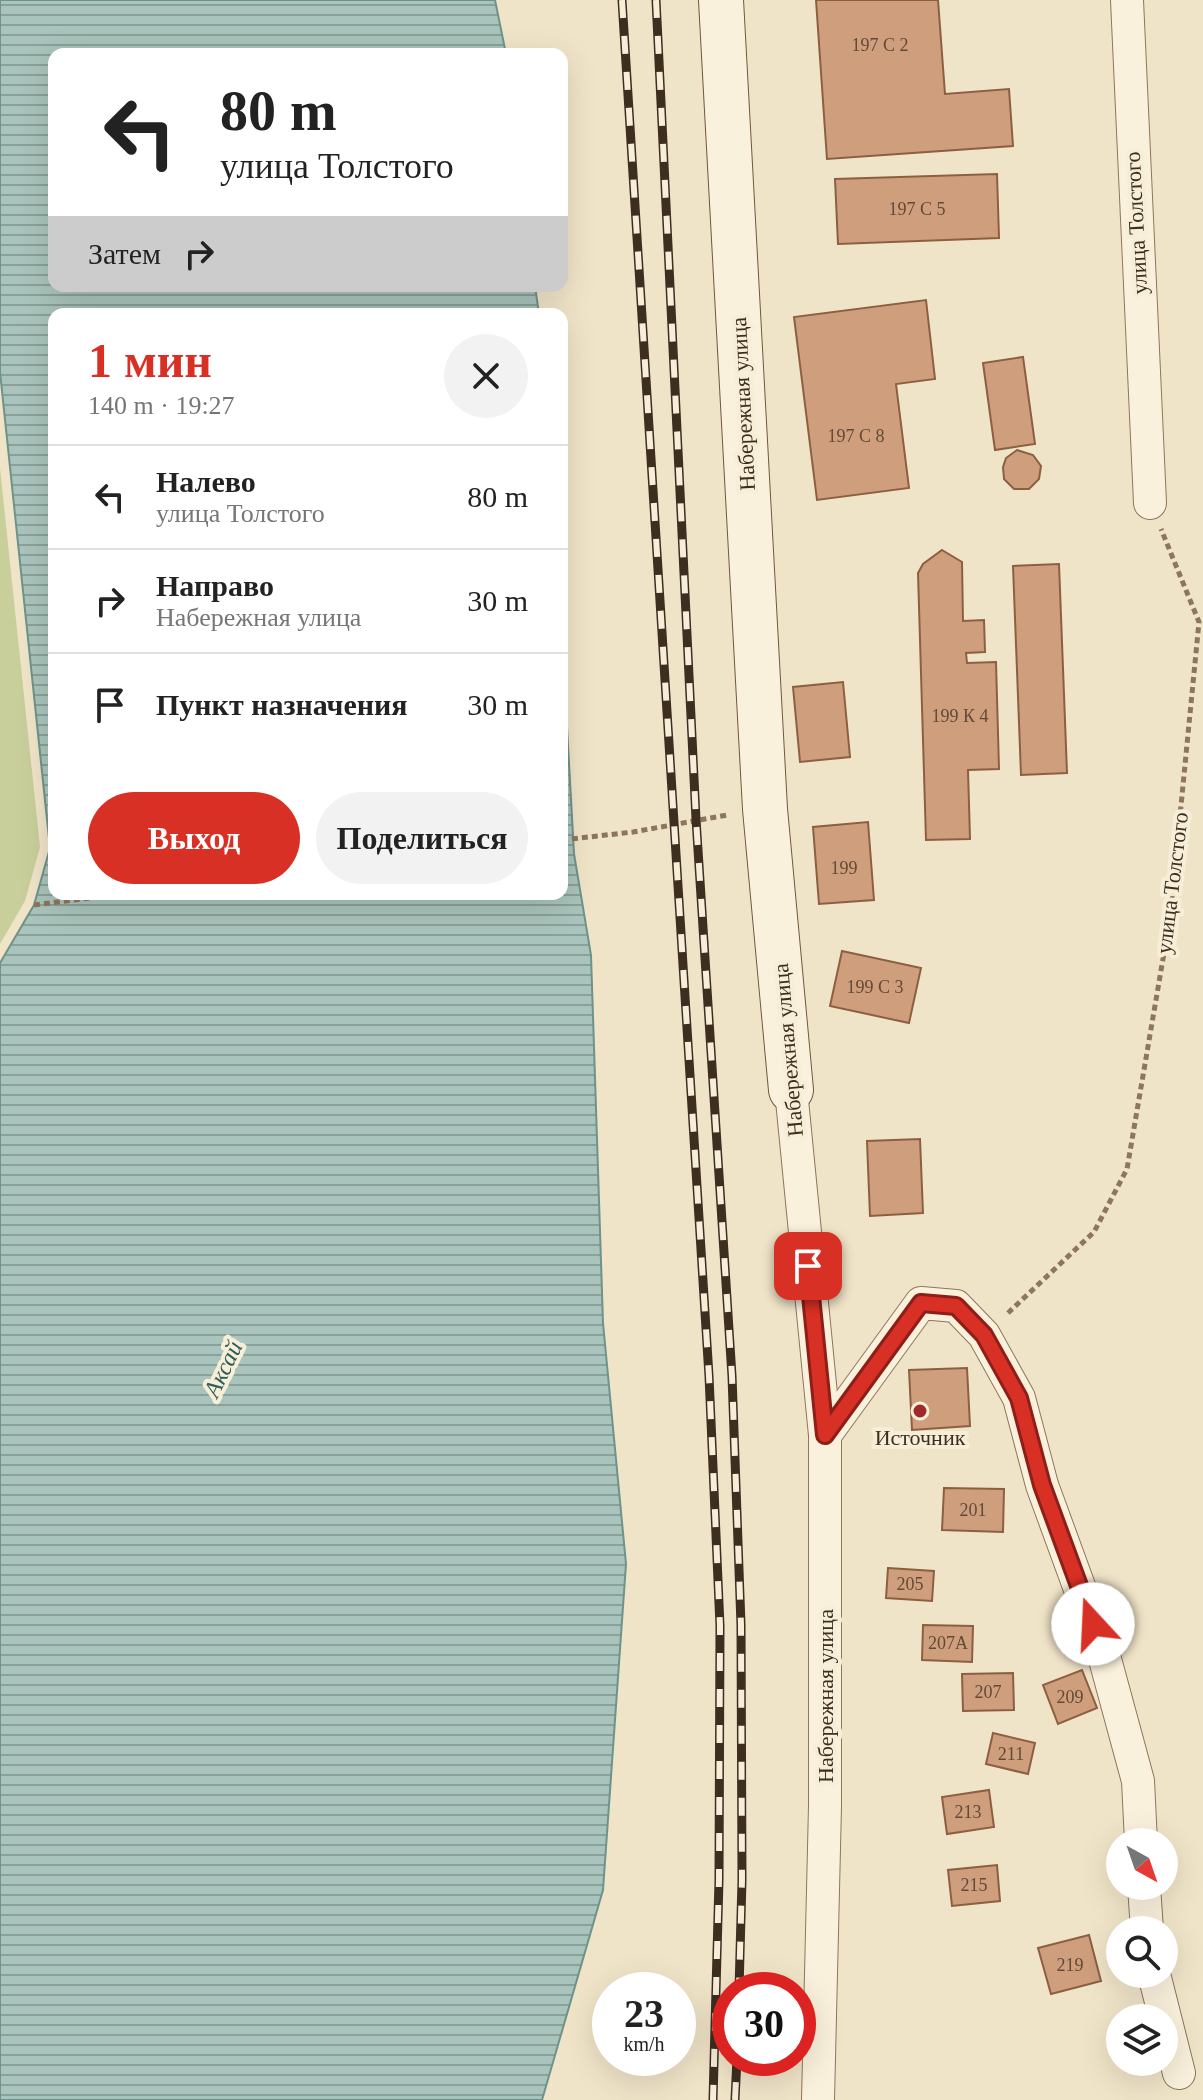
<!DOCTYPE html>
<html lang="ru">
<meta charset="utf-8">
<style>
:root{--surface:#fff;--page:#f2f2f2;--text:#222;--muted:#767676;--line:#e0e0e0;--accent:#d93025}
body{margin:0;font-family:"Times New Roman",serif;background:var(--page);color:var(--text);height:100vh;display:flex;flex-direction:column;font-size:30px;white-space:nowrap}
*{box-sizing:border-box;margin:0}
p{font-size:26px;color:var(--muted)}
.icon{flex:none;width:44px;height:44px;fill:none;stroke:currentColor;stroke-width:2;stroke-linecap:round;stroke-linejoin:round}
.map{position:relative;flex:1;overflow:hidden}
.sheet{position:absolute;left:48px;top:308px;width:520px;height:592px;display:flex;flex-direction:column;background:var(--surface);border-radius:16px;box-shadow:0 8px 32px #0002}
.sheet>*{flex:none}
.banner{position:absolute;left:48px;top:48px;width:520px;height:244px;border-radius:16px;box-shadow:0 8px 32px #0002;background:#fff;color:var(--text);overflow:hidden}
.needle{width:52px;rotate:140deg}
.buttons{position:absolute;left:1106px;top:1828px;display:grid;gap:16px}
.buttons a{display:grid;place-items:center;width:72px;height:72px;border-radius:50%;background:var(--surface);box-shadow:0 8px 32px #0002;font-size:40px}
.speed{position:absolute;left:592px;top:1972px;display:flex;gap:16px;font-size:40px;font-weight:700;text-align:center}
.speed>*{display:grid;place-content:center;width:104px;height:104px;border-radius:50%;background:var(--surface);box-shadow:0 8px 32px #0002;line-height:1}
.speed small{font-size:20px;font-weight:400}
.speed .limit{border:12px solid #d22;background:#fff;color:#111}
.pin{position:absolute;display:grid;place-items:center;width:68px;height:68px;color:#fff;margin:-34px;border-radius:16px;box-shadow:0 4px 12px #0006}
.me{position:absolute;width:88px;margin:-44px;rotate:340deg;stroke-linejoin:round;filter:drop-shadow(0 0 6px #0008)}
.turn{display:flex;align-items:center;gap:28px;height:168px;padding:0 40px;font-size:36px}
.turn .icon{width:104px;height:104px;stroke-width:2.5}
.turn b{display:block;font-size:56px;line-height:68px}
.then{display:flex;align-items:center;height:76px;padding:0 40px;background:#0003;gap:16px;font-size:30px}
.round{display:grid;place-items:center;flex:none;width:84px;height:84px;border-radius:42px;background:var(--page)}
.overview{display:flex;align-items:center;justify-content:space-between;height:136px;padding:0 40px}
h1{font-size:48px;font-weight:600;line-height:60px;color:var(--accent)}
.cta{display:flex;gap:16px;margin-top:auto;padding:16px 40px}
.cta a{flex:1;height:92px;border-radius:48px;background:var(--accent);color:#fff;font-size:32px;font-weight:600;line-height:92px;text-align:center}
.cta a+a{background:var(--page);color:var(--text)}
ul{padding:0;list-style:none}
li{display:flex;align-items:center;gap:24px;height:104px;padding:0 40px;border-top:2px solid var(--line)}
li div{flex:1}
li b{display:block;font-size:30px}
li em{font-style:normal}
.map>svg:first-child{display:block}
</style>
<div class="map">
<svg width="1203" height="2100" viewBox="0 0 1203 2100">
<defs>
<pattern id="water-rules" width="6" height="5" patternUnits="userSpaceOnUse" patternTransform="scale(2)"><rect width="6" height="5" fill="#a9c4bc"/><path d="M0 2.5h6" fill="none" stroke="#8ba098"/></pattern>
</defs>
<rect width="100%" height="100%" fill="#f0e4c8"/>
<path fill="#c9cf9b" d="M0,468L40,847L25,901L0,944Z"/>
<path fill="url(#water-rules)" stroke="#6f938a" stroke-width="2" d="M0,0H495L506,54H54V286H535L539,314H54V894H562V636L574,854L591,955L603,1323L626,1564L603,1890L542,2100H0V963L34,905L50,848L0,372Z"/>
<g fill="#cf9f7d" stroke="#8d5f41" stroke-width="2">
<path d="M816,0H938L945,94L1009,89L1013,146L827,159Z"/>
<path d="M997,174L999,238L838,244L835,179Z"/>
<path d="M926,300L935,379L896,384L909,488L817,500L794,317Z"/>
<path d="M1023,357L1035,444L995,450L983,363Z"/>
<path d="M1017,450L1033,455L1041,466L1039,479L1029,489H1014L1004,479L1003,467L1006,458Z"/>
<path d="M942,550L962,562L963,621L984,620L985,652L966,653L967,663L996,662L999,769L968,770L970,839L926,840L918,573L923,564Z"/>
<path d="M1059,564L1067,773L1021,775L1013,566Z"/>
<path d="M843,682L850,757L800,762L793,687Z"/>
<path d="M868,822L874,900L819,904L813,827Z"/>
<path d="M842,951L921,968L909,1023L830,1006Z"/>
<path d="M920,1139L923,1213L870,1216L867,1141Z"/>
<path d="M967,1368L970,1426L912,1430L909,1370Z"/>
<path d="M944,1488L1004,1489L1003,1532L942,1530Z"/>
<path d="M888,1568L934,1571L932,1601L886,1598Z"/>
<path d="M923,1625L973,1626L972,1662L922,1660Z"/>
<path d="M1082,1670L1097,1708L1058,1724L1043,1685Z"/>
<path d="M1013,1673L1014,1710L963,1711L962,1674Z"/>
<path d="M993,1733L1035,1743L1028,1774L986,1764Z"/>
<path d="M989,1790L994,1827L947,1834L942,1797Z"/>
<path d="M997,1865L1000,1901L952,1906L948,1870Z"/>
<path d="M1089,1935L1101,1981L1051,1994L1038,1948Z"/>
</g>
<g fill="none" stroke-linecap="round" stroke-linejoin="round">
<defs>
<g id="street">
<path d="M1127,0L1150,503"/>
<path d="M791,1090L825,1435V1806L818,2100"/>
<path d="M825,1435L921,1303L956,1306L984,1335L1019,1398L1042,1485L1103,1652L1138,1781L1141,1842"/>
<path d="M1144,1886L1147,1930"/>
<path d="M1154,1974L1179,2073"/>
</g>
<path id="secondary" d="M721,0L765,809L791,1090"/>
</defs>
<use href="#street" stroke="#8d765c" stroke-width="34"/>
<use href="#secondary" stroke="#6f573f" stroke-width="46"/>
<g stroke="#8d765c" stroke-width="5" stroke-dasharray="6 4" stroke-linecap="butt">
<path d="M562,840L633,832L727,815"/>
<path d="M34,905L122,894"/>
<path d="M1008,1313L1094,1232L1127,1169L1170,918L1199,622L1161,529"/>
</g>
<use href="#street" stroke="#faf1dc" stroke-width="32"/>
<use href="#secondary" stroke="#faf1dc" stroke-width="44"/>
<defs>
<g id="rail">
<path d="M622,0L709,1376L720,1626L719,1880L713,2100"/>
<path d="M656,0L696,819L732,1376L741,1625L742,1880L739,1990"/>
<path d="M735,2100L737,2058"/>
</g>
</defs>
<use href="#rail" stroke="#3d2e20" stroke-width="9"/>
<use href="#rail" stroke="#f7eed8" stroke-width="6" stroke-dasharray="18" stroke-linecap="butt"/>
</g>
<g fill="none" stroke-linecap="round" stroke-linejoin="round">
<defs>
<path id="route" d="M808,1266L825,1435L921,1303L956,1306L984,1335L1019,1398L1042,1485L1093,1624"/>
</defs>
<use href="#route" stroke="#8d1f18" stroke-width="20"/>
<use href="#route" stroke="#d93025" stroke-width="14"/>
</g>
<circle fill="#9e2a2b" stroke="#f7eed8" stroke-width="3" cx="920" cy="1411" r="8"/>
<g text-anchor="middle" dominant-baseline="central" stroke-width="8" stroke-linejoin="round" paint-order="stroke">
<g font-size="18" fill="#624a37">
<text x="880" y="45">197 С 2</text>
<text x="917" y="209">197 С 5</text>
<text x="856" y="436">197 С 8</text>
<text x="960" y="716">199 К 4</text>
<text x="844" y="868">199</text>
<text x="875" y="987">199 С 3</text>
<text x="973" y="1510">201</text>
<text x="910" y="1584">205</text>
<text x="948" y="1643">207А</text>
<text x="988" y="1692">207</text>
<text x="1070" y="1697">209</text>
<text x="1011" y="1754">211</text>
<text x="968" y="1812">213</text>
<text x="974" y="1885">215</text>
<text x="1070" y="1965">219</text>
</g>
<g font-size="22" fill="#3d2e20" stroke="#f7eed8">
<text transform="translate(1136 223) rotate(-93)">улица Толстого</text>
<text transform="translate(743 404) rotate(-93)">Набережная улица</text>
<text transform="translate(1172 883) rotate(-83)">улица Толстого</text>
<text transform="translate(788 1050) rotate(-95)">Набережная улица</text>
<text transform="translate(825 1696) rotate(-90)">Набережная улица</text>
</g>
<g font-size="22" fill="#3d2e20" stroke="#f7eed8">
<text x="920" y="1437">Источник</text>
</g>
<g font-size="24" font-style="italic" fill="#2f5d5a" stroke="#f7eed8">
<text transform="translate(223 1369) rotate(-64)">Аксай</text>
</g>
</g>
</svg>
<div class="buttons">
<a><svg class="needle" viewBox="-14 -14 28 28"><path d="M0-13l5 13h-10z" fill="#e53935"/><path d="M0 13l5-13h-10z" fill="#767676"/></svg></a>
<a><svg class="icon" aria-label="search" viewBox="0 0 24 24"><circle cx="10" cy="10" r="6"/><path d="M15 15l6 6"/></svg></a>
<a><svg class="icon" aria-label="layers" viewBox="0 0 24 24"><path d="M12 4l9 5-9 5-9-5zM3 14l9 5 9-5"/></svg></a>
</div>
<div class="speed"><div>23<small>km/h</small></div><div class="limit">30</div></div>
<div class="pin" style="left:808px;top:1266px;background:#d93025"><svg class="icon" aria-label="arrive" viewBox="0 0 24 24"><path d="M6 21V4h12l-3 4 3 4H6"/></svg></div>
<svg class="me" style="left:1093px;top:1624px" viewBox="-20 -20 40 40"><circle r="19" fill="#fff"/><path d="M0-13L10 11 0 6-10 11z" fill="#d93025"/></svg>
<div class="banner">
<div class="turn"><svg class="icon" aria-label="left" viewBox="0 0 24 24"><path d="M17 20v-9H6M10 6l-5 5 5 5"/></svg><div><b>80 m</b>улица Толстого</div></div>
<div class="then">Затем<svg class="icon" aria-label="right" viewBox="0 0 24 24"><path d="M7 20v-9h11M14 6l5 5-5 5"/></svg></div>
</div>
<section class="sheet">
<div class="overview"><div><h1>1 мин</h1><p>140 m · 19:27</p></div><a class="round"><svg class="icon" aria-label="close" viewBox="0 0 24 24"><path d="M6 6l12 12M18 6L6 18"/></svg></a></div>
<ul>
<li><svg class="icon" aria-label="left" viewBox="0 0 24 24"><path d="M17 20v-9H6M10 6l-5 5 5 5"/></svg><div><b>Налево</b><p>улица Толстого</p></div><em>80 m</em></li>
<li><svg class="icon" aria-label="right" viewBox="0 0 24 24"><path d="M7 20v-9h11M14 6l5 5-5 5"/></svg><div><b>Направо</b><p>Набережная улица</p></div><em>30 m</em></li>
<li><svg class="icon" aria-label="arrive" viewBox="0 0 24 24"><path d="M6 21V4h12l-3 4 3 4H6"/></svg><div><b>Пункт назначения</b></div><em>30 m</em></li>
</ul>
<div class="cta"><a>Выход</a><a>Поделиться</a></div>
</section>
</div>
